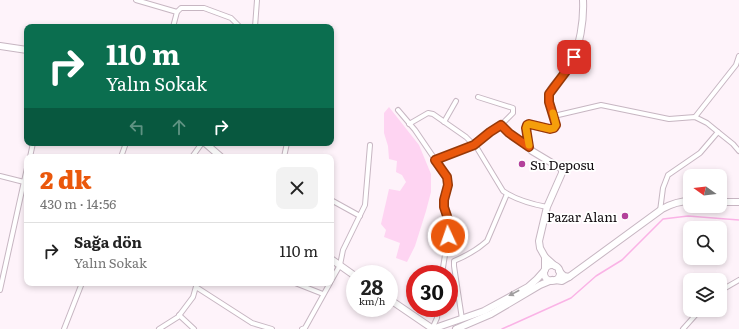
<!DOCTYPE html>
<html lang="tr">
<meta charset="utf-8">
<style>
:root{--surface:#fff;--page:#f2f2f2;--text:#222;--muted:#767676;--line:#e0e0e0;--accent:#ea580c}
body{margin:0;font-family:Literata,serif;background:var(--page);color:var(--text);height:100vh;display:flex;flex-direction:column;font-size:15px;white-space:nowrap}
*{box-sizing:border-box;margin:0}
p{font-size:13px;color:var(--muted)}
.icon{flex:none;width:22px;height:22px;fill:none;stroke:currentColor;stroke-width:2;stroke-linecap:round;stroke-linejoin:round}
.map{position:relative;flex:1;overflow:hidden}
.drawer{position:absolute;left:24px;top:154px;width:310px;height:132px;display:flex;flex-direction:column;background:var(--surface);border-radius:8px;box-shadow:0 2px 6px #0003}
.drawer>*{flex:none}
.top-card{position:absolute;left:24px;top:24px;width:310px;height:122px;border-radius:8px;box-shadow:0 2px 6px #0003;background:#0b6e4f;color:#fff;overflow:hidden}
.needle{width:26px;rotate:284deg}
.controls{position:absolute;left:683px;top:169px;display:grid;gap:8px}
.controls a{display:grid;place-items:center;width:44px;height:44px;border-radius:8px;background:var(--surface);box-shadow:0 2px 6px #0003;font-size:20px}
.speed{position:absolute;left:346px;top:265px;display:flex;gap:8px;font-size:20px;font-weight:700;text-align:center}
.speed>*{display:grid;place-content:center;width:52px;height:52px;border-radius:50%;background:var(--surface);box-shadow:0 2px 6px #0003;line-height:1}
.speed small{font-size:10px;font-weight:400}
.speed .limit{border:6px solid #d22;background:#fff;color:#111}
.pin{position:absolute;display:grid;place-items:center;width:34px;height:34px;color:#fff;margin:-17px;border-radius:8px;box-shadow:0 2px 6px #0006}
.me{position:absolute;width:44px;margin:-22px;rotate:357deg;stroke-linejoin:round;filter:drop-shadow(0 0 3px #0008)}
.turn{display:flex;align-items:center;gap:14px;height:84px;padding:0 16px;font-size:18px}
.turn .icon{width:52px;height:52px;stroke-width:2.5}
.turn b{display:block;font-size:28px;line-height:34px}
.lanes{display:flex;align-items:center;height:38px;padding:0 16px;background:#0003;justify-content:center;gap:20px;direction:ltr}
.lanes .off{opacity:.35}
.round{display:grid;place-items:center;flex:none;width:42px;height:42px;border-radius:8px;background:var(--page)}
.overview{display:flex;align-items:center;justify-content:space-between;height:68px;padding:0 16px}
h1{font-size:24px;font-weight:800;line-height:30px;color:var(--accent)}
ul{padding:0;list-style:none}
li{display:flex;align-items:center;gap:12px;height:56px;padding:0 16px;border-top:1px solid var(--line)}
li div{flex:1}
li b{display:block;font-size:15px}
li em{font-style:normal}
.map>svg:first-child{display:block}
</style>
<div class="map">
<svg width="739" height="329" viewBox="0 0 739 329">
<rect width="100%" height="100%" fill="#fef3fa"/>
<path fill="#fed4f2" d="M389,107L419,145L431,174V192L426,211L415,246L407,262L396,258L400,243L384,237L386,230L381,224L389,189L400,191L406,182L402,175L396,172L397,161L389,159L388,146L384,133V113Z"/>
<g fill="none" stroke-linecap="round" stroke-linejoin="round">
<path stroke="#fab3e6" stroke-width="1.5" d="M502,329L571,298L596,276L622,260L663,219L688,216L739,220"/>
<defs>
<g id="street">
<path d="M136,0L177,12"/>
<path d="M173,27L177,12L181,8H204L231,18L240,27"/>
<path d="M255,27L257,0"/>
<path d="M478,97L513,108V113L501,125"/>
<path d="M398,110L415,130L447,177L449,185L444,200V207L448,219V236L442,274"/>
<path d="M554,116L601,105L669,119L695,117L707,123L718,132L733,144L739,151"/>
<path d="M695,117L736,65L739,56"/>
<path d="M444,122L456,101"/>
<path d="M409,124L428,113L433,114L466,137L477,148L503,191C516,200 531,204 547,207"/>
<path d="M30,157L33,143"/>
<path d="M121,157L126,143"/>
<path d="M192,157L202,143"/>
<path d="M284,157L287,143"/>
<path d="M435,160L474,145L490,132L501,125L509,133L529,147"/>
<path d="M0,176L24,182"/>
<path d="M331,200L360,216"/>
<path d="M660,211L663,188L668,175L700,153L718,132"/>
<path d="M331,281L340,265L343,250L365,205L370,145"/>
<path d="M295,283L323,294"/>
<path d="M196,287L252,323L272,329"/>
<path d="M0,290L27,168"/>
<path d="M720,291L739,280"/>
<path d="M179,315L194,329"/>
<path d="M462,319L454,266V261C466,256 477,250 487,241L507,194"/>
<path d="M64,329L82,283"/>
<path d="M159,329L178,317L193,297L197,283"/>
<path d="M302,329L305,328L330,283"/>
<path d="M432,329L437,318L438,308"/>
<path d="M683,329L700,310"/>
</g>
<g id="secondary">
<path d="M0,46L27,50"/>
<path d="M205,143L221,157"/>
<path d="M720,202H739"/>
<path d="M545,257L540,248L539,241L547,207L562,173V169L532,151L529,147L526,128L529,124L550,129L554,128L556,125C554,115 547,105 549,95C550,86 565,75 570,66C580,46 584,21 583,0"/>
<path d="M331,259L355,276"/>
<circle cx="552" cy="273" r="8"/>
<path d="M569,277L662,209C671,204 680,201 690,201"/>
<path d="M555,280L562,281L569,277L564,276L559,271"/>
<path d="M389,299L433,329"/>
<path d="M432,329L484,311L528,287L537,279L545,270V257L555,266"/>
<path d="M456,329L491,314L540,285L552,280"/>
</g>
</defs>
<use href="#street" stroke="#c7b6c2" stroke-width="6"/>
<use href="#secondary" stroke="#c7b6c2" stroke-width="8"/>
<use href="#street" stroke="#fff" stroke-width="4"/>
<use href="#secondary" stroke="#fff" stroke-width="6"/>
</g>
<defs><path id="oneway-solid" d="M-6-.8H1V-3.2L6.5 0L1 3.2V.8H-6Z"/></defs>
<use fill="#a09e9f" href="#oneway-solid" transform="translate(514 293) rotate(152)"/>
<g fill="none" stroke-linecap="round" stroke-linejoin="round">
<defs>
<path id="route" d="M448,236V219L444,207V200L448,185L447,177L435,160L474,145L490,132L501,125L509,133L529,147L526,128L527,125L529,124L550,129L554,128L556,125L549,102V94L570,66L574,57"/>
</defs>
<use href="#route" stroke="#983908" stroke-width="10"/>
<use href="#route" stroke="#ea580c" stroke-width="7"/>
<path stroke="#f59e0b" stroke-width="7" d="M529,145L526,128L527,125L529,124L550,129L554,128L556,125L553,113"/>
</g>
<g fill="#b3419b" stroke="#fff" stroke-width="1.5">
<circle cx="522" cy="164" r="4"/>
<circle cx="625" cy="216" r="4"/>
</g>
<g text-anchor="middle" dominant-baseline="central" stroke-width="3.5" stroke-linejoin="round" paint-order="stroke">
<g font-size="13" fill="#120c10" stroke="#fff" text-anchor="start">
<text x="530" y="164">Su Deposu</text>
<text x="617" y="216" text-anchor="end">Pazar Alanı</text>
</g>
</g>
</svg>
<div class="controls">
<a><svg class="needle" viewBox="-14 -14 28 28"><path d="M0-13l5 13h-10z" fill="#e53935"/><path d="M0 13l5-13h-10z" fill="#767676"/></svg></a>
<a><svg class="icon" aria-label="search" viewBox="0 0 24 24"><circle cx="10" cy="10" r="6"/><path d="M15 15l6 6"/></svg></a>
<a><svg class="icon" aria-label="layers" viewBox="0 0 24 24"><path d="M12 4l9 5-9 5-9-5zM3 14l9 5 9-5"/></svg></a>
</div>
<div class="speed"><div>28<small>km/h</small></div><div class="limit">30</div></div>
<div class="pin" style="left:574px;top:57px;background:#d93025"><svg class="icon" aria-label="arrive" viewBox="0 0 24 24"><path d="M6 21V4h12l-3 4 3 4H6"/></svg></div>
<svg class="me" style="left:448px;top:236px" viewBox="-20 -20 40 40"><circle r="17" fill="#ea580c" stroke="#fff" stroke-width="3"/><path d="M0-11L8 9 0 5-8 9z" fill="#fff"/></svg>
<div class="top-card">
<div class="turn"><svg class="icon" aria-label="right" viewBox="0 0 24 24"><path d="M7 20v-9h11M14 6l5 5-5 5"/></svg><div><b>110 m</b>Yalın Sokak</div></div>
<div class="lanes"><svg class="icon off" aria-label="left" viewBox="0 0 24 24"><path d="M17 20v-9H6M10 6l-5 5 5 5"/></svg><svg class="icon off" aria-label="ahead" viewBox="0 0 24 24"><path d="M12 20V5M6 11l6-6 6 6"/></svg><svg class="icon" aria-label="right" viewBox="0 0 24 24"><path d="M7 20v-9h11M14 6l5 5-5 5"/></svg></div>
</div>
<section class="drawer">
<div class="overview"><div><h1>2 dk</h1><p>430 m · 14:56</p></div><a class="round"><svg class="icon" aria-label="close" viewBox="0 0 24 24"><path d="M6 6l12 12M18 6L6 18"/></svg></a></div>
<ul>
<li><svg class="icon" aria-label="right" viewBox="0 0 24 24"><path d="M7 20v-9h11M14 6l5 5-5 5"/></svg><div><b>Sağa dön</b><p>Yalın Sokak</p></div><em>110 m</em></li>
</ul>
</section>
</div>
